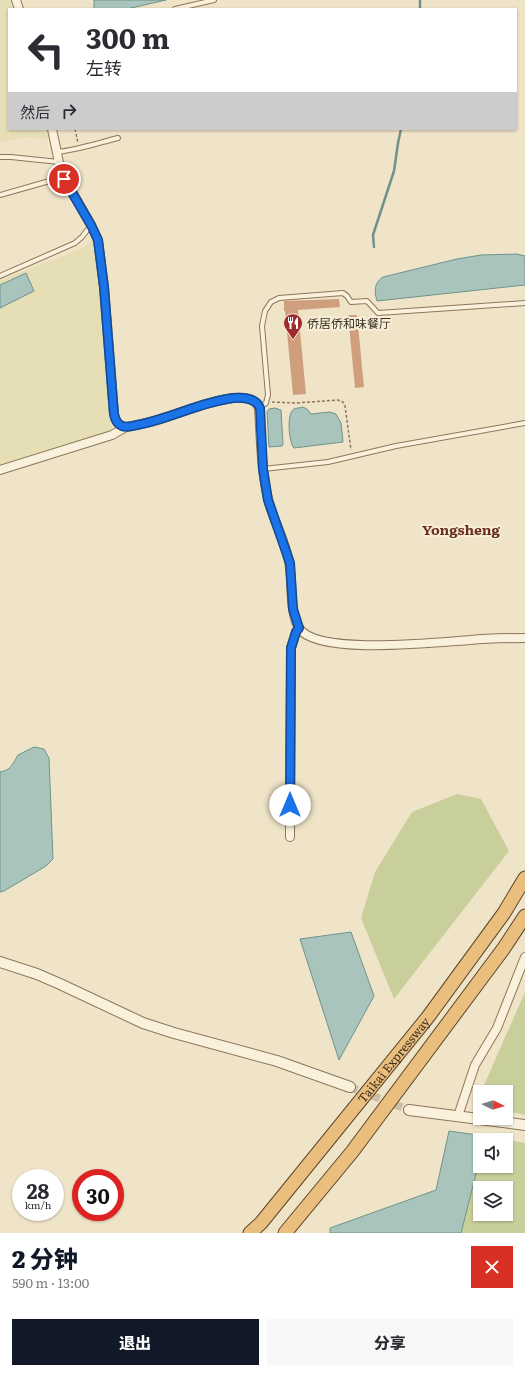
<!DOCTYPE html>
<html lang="zh">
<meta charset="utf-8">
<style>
:root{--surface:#fff;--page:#f7f7f7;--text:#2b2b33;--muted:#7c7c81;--accent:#111827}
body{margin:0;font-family:Literata,"Noto Sans SC",serif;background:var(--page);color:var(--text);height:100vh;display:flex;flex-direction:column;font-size:15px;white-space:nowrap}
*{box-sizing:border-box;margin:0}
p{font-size:13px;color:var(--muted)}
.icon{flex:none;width:22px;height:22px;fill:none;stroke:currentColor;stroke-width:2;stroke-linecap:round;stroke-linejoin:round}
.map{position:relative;height:1233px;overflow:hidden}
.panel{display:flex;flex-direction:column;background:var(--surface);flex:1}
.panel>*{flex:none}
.top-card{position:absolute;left:8px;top:8px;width:509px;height:122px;border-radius:0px;box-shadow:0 1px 3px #0004;background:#fff;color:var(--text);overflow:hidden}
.needle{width:26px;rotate:95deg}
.tools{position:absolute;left:473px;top:1085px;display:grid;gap:8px}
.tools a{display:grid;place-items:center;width:40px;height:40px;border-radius:0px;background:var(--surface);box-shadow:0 1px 3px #0004;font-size:20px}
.speed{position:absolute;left:12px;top:1169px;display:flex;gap:8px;font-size:20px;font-weight:700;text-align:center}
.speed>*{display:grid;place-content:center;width:52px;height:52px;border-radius:50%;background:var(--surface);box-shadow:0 1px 3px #0004;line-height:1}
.speed small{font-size:10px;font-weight:400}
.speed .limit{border:6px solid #d22;background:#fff;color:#111}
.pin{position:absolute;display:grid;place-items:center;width:34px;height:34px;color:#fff;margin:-17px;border:2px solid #fff;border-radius:50%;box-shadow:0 1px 4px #0007}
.me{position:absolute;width:44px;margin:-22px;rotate:0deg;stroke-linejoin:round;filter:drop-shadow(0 0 3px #0008)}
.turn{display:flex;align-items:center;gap:14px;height:84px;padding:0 12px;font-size:18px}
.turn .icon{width:52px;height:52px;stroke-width:2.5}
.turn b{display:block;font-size:28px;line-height:34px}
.then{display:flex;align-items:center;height:38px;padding:0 12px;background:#0003;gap:8px;font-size:15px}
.round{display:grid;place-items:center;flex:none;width:42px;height:42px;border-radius:0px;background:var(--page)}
.head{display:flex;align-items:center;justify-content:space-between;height:68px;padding:0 12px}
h1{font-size:24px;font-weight:800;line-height:30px;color:var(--accent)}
.action{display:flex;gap:8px;margin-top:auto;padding:8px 12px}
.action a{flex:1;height:46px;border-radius:0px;background:var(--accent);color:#fff;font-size:16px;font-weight:800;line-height:46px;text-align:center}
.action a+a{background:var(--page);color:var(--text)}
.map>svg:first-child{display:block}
</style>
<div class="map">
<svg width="525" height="1233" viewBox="0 0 525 1233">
<rect width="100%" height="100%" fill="#f0e4c8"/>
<g fill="#e6deb5">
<path d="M0,0H10L13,9H9V129H49L52,140L25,137L0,142Z"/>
<path d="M93,239L98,261L112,430L0,468V280L83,248Z"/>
</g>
<g fill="#c9cf9b" fill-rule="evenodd">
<path d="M457,794L481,799L509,851L394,999L361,918L375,872L412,812Z"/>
<path d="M525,992V1115L506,1111V1092H481Z"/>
<path d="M485,1136L525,1143V1233H461L480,1158V1166H506V1140H484ZM480,1188H506V1214H480Z"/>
</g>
<g fill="#a9c4bc" stroke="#6f938a">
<path d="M94,0H166L127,9H94Z"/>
<path d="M517,254L525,256V285L377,301C374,291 374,283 383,277L457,259L481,255Z"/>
<path d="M26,273L34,291L0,308V285Z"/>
<path d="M303,407L307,409L311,414L330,412L336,414L341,423L343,442L294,448C289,443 286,414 294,409C296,408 300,408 303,407Z"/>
<path d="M275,408L281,410L283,444L282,446L269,447L267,412L269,409Z"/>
<path d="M34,747L44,749L49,758L53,859L46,866L4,891L0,892V772C11,770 12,765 18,755Z"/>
<path d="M351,932L374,996L339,1060L300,939Z"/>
<path d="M449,1131L485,1136L484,1140H480V1158L461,1233H330V1228L436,1190Z"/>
</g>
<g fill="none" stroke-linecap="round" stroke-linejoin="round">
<g stroke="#6f938a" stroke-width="2.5">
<path d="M420,9V0"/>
<path d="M374,247L373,235L394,171L398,143L401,129"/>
</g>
</g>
<g fill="#cf9f7d">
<path d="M339,299L340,307L298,310L306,394L293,395L285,311H284V301Z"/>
<path d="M348,315H357L364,387L355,388Z"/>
</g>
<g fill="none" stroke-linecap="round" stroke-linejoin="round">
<path stroke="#ccc0a6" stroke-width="8" stroke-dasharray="8 4" stroke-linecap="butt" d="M350,1087L409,1110"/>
<defs>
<g id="service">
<path d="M175,9L214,0"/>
<path d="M57,152C78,150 98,143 118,138"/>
<path d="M0,157H11L59,162"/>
<path d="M0,195L53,180L64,179"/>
<path d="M0,276L75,243L82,237L91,225"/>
<path d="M259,408L266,403L268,395L262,326L265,311L271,302L279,298L343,293L347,296L351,302L367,301L378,313L525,303"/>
<path d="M263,469L328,462L396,446L525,423"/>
</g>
<g id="minor">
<path d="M16,0L19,9"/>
<path d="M52,129L61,172L91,225L98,240L104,287L114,414C115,419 117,424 122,426C126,428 133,426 137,425C170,419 200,402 233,398C242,397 256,398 259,408C261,438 261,469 268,499C273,520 285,540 289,562C293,580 289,612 299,628C316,656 439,642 470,640C489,638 507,638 525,638"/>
<path d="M0,470L112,435L126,427"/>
<path d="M290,837L291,648L296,632L299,628"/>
<path d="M458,1116L475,1065L497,1028L525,957"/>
</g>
<g id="tertiary">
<path d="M0,962L37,974L60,984L143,1023L174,1033L277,1061L350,1087"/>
<path d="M409,1110L525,1125"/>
</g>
<g id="trunk">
<path id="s1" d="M250,1233L261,1223L428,1017L504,913L525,878"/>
<path d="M285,1233L352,1152L504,948L525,916"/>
</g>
</defs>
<use href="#service" stroke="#8d765c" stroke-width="6"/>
<use href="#minor" stroke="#8d765c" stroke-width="10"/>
<use href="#tertiary" stroke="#8d765c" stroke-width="12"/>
<use href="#trunk" stroke="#5b4430" stroke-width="15"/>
<g stroke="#8d765c" stroke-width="1.5" stroke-dasharray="3 2" stroke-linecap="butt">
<path d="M75,129L78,143"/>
<path d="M272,402L296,403L338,400L343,402L345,406L351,450"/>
</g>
<use href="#service" stroke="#faf1dc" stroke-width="4"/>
<use href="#minor" stroke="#faf1dc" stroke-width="8"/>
<use href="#tertiary" stroke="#faf1dc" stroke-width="10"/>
<use href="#trunk" stroke="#eabe7c" stroke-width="13"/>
</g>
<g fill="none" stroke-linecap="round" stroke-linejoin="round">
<defs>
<path id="route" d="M64,179L91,225L98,240L104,287L114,414C115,419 117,424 122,426C126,428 133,426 137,425C170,419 200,402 233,398C243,397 256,398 260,408L263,469L268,500L290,563L293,609L299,628L296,632L291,648L290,805"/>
</defs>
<use href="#route" stroke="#114b97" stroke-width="10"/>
<use href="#route" stroke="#1a73e8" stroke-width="7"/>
</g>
<defs>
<symbol id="restaurant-pin" viewBox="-11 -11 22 30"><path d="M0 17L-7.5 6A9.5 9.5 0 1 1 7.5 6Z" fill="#9e2a2b" stroke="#f7eed8"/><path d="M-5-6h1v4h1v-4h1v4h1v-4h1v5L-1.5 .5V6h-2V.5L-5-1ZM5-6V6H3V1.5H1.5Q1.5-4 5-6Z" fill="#fff"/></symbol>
</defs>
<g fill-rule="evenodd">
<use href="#restaurant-pin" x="282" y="312" width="22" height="30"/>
</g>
<g text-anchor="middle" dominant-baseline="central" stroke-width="4" stroke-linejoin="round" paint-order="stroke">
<g font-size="12" fill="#3d2e20" stroke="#f7eed8" text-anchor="start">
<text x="307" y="323">侨居侨和味餐厅</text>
</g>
<g font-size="12" fill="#3d2e20" stroke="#f7eed8">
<text stroke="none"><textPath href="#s1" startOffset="225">Taikai Expressway</textPath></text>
</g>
<g font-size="14" font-weight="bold" fill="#6b2e1e" stroke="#f7eed8">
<text x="461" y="529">Yongsheng</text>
</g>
</g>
</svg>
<div class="tools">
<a><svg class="needle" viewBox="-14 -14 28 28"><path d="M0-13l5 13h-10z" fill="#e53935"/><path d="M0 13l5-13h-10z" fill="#7c7c81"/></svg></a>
<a><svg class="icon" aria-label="sound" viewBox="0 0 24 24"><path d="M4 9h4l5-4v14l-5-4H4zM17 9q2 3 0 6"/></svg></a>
<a><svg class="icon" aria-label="layers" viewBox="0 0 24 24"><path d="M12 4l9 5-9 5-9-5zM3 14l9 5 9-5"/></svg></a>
</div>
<div class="speed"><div>28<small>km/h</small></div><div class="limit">30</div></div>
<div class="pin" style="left:64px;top:179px;background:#d93025"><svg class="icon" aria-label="arrive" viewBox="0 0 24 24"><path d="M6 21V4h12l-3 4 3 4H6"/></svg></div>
<svg class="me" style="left:290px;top:805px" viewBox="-20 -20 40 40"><circle r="19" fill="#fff"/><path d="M0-13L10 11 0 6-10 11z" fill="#1a73e8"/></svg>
<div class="top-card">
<div class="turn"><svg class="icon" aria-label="left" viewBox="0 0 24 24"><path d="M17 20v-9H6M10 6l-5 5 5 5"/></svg><div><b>300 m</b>左转</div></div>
<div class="then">然后<svg class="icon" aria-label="right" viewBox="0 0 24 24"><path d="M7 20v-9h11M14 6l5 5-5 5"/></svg></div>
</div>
</div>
<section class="panel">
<div class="head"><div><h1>2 分钟</h1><p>590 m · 13:00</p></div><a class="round" style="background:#d93025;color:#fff"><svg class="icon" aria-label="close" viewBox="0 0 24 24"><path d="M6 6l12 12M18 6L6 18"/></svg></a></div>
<div class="action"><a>退出</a><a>分享</a></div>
</section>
